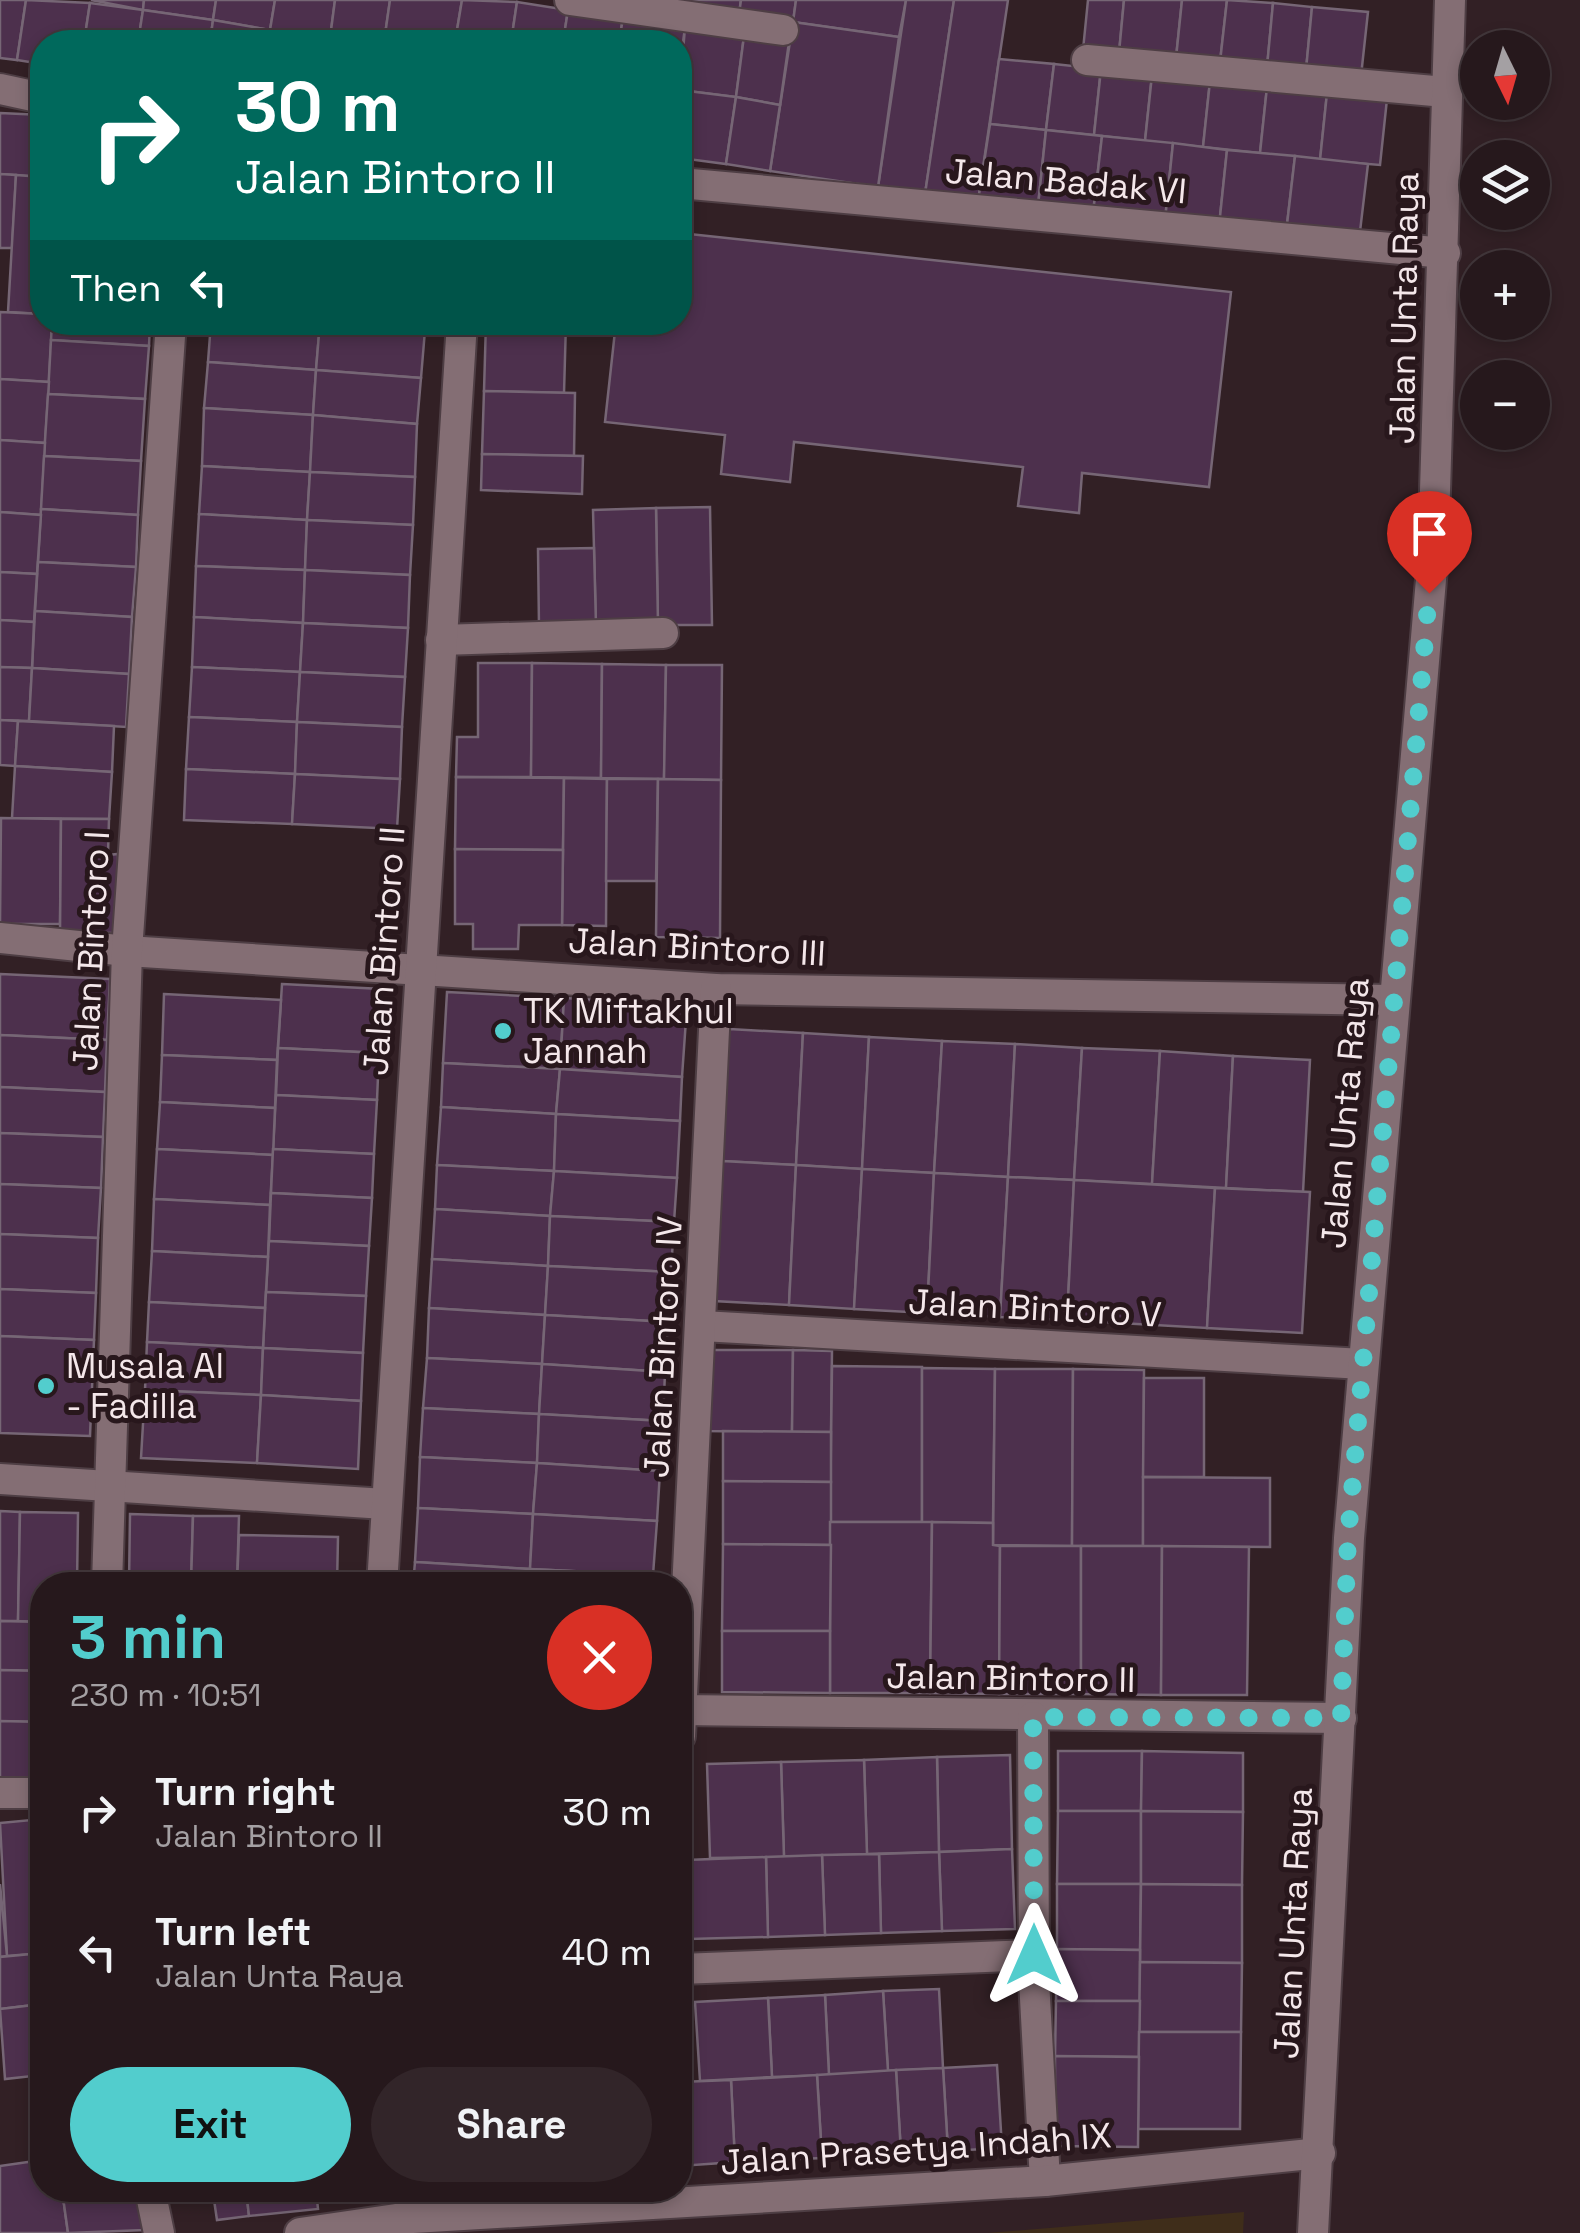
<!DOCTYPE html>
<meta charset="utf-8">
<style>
:root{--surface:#26181c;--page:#322529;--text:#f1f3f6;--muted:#a4a0a3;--line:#42373b;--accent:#52cdcd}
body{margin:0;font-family:"Space Grotesk",sans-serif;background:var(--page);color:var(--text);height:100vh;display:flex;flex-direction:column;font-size:38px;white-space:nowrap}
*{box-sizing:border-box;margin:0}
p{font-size:32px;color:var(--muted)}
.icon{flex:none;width:55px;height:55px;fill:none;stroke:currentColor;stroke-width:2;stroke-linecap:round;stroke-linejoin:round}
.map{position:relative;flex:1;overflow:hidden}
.side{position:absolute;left:30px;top:1572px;width:662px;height:630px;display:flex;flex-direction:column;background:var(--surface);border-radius:40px;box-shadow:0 5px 15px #0003,0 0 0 2px var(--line)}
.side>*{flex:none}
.top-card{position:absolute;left:30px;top:30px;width:662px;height:305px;border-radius:40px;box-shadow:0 5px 15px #0003,0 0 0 2px var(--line);background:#00695c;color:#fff;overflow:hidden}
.needle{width:65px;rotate:175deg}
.controls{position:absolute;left:1460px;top:30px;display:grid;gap:20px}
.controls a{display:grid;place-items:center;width:90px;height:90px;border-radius:50%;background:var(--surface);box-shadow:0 5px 15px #0003,0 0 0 2px var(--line);font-size:50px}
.pin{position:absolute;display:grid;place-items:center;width:85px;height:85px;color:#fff;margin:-102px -42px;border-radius:50% 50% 50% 0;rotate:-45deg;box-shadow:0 0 10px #0007}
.pin .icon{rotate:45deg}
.me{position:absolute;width:110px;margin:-55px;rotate:0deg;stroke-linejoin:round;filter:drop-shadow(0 0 8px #0008)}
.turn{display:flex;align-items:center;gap:35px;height:210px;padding:0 40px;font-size:45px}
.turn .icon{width:130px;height:130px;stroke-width:2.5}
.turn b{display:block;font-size:70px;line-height:85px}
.then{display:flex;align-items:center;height:95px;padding:0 40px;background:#0003;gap:20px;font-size:38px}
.round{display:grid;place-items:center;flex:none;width:105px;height:105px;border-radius:52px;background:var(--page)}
.headline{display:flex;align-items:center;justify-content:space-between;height:170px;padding:0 40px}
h1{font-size:60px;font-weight:700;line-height:75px;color:var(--accent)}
.button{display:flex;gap:20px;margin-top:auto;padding:20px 40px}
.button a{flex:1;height:115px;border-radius:60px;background:var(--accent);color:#111;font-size:40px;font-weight:700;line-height:115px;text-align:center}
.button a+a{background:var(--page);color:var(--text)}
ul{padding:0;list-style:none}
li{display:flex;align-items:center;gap:30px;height:140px;padding:0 40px}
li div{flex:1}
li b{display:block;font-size:38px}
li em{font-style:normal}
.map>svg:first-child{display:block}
</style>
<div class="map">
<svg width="1580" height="2233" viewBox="0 0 1580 2233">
<rect width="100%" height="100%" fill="#322025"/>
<path fill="#3f2d1a" d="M1244,2212L1243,2233H988Z"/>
<g fill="#4d304d" stroke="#766675" stroke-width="2.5">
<path d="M0,0H26L17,60L0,58Z"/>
<path d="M26,0L90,3L84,42H42V64L17,60Z"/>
<path d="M91,0H144L143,10Z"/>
<path d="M144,0H216L213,20L143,10Z"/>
<path d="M216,0H275L270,30L213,20Z"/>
<path d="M275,0H335L330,38L270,30Z"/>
<path d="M335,0H390L384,42L330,38Z"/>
<path d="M390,0H462L455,42H384Z"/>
<path d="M462,0L517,2L511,42H455Z"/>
<path d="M682,0H741L739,14L681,5Z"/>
<path d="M741,0H796L793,22L739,14Z"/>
<path d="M796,0H906L899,37L793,22Z"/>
<path d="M906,0H954L925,194L878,187Z"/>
<path d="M954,0H1008L978,201L925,194Z"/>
<path d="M1088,0H1124L1119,53L1083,50Z"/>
<path d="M1124,0H1182L1176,58L1119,53Z"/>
<path d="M1182,0H1227L1220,62L1176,58Z"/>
<path d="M1227,0L1273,3L1267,67L1220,62Z"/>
<path d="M517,2L568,10L563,42H511Z"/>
<path d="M90,3L143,10L138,42H84Z"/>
<path d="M1273,3L1312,7L1306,70L1267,67Z"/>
<path d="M1312,7L1368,12L1361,76L1306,70Z"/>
<path d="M143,10L213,20L210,42H138Z"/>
<path d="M568,10L623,18L619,42H563Z"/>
<path d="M623,18L685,27L680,66V42H619Z"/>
<path d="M213,20L270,30L268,42H210Z"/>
<path d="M793,22L899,37L878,187L770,171Z"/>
<path d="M685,27L744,36L736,97L680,90Z"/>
<path d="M270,30L330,38L329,42H268Z"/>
<path d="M744,36L789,42L780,105L736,97Z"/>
<path d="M999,59L1054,64L1046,130L990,124Z"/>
<path d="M1054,64L1101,69L1094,135L1046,130Z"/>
<path d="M1101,69L1152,75L1145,141L1094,135Z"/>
<path d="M1152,75L1210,81L1203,147L1145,141Z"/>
<path d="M1210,81L1267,87L1260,153L1203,147Z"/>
<path d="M1267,87L1327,93L1320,160L1260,153Z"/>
<path d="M680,90L736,97L726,164L680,158Z"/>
<path d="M1327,93L1387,99L1380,165L1320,160Z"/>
<path d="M736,97L780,105L770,171L726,164Z"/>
<path d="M0,113L42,115V177L0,174Z"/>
<path d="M990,124L1046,130L1038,206L978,201Z"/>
<path d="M1046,130L1102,136L1093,213L1038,206Z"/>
<path d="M1102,136L1173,143L1165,220L1093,213Z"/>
<path d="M1173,143L1227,150L1219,226L1165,220Z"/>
<path d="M1227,150L1295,156L1286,233L1219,226Z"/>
<path d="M1295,156L1368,164L1359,240L1286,233Z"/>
<path d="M0,174L16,175L12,248H0Z"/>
<path d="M16,175L42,177V314L8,312Z"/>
<path d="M680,233L1231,292L1209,487L1082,473L1079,513L1018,506L1023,467L794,442L790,482L721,474L725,435L605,422L616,322H680Z"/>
<path d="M0,312L42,314V322H52L49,382L0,379Z"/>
<path d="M52,322H150L149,346L51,340Z"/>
<path d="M211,322H320L316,370L208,362Z"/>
<path d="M320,322L425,330L421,378L316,370Z"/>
<path d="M326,322H425V330Z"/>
<path d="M486,322H566L564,393L484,391Z"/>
<path d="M51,340L149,346L145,399L48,394Z"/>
<path d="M208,362L316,370L313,415L204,408Z"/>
<path d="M316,370L421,378L417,424L313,415Z"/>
<path d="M0,379L49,382L45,443L0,440Z"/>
<path d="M484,391L575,393L574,456L482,454Z"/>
<path d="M48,394L145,399L141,461L44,456Z"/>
<path d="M204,408L313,415L310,472L202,466Z"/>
<path d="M313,415L417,424L415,477L310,472Z"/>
<path d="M0,440L45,443L41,515L0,512Z"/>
<path d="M482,454L583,456L582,494L481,490Z"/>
<path d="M44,456L141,461L138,515L41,509Z"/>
<path d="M202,466L310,472L307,520L199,514Z"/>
<path d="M310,472L415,477L413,525L307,520Z"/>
<path d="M710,507L712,625H658L656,508Z"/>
<path d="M656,508L658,625L596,626L593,510Z"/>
<path d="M41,509L138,515L136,567L38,562Z"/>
<path d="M0,512L41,515L37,574L0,572Z"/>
<path d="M199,514L307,520L305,570L196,566Z"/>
<path d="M307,520L413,525L410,575L305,570Z"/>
<path d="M594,548L596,626L539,627L538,549Z"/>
<path d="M38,562L136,567L132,617L35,611Z"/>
<path d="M196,566L305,570L303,623L194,617Z"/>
<path d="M305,570L410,575L408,628L303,623Z"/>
<path d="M0,572L37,574L34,622L0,620Z"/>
<path d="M35,611L132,617L129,674L32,668Z"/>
<path d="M194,617L303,623L300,672L192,667Z"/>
<path d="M0,620L34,622L32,668L0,667Z"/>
<path d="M303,623L408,628L405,677L300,672Z"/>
<path d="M478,663H532L531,777H456L457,737H478Z"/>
<path d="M532,663L602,664L601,778L531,777Z"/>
<path d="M602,664L666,665L664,779L601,778Z"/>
<path d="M666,665H722L721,780L664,779Z"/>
<path d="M0,667L32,668L29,721L0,720Z"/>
<path d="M192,667L300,672L297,722L189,717Z"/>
<path d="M32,668L129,674L126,727L29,721Z"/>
<path d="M300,672L405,677L402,727L297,722Z"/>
<path d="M189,717L297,722L295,774L186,769Z"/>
<path d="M0,720L18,721L15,766L0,765Z"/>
<path d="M18,721L114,726L112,772L15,766Z"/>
<path d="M297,722L402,727L400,779L295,774Z"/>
<path d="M15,766L112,772L109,819L12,818Z"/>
<path d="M186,769L295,774L292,824L184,820Z"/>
<path d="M295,774L400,779L397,829L292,824Z"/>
<path d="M456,777L564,778L563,850L455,849Z"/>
<path d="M564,778L607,779L606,926L562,925Z"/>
<path d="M607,779H658L656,881H606Z"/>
<path d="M658,779L721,780L720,938L656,937Z"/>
<path d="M1,818L61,819L60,924H0Z"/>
<path d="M61,819H109L108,855L118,854V933H60Z"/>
<path d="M455,849L563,850L562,925H519L518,949H473V924H455Z"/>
<path d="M0,974L110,979L107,1040L0,1035Z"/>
<path d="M282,984L382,989L379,1053L278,1048Z"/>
<path d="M447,992L564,998L560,1069L443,1063Z"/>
<path d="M164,994L281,1000L277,1060L162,1055Z"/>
<path d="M564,998L687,1005L682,1077L560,1069Z"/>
<path d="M729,1029L803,1033L796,1165L722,1161Z"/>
<path d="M803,1033L869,1037L862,1169L796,1165Z"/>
<path d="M0,1035L107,1040L105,1092L0,1087Z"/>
<path d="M869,1037L942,1041L934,1173L862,1169Z"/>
<path d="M942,1041L1015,1044L1008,1177L934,1173Z"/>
<path d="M1015,1044L1082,1048L1074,1180L1008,1177Z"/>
<path d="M278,1048L379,1053L377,1100L276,1095Z"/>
<path d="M1082,1048L1160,1051L1152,1184L1074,1180Z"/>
<path d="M1160,1051L1233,1056L1226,1188L1152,1184Z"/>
<path d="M162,1055L277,1060L275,1108L160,1102Z"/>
<path d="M1233,1056L1310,1060L1303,1192L1226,1188Z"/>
<path d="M443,1063L560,1069L556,1114L441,1107Z"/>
<path d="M560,1069L682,1077L680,1121L556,1114Z"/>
<path d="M0,1087L105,1092L103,1137L0,1133Z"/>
<path d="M276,1095L377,1100L374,1154L273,1149Z"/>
<path d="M160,1102L275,1108L273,1155L157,1149Z"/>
<path d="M441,1107L556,1114L554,1171L437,1165Z"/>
<path d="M556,1114L680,1121L677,1178L554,1171Z"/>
<path d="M0,1133L103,1137L101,1188L0,1184Z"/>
<path d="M157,1149L273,1155L270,1205L154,1199Z"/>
<path d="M273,1149L374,1154L372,1198L271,1193Z"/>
<path d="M722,1161L796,1165L789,1305L714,1301Z"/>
<path d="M437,1165L554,1171L550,1216L435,1209Z"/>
<path d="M796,1165L862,1169L854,1309L789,1305Z"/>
<path d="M862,1169L934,1173L927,1313L854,1309Z"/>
<path d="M554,1171L677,1178L674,1222L550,1216Z"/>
<path d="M934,1173L1008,1177L1000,1317L927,1313Z"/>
<path d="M1008,1177L1074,1180L1067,1320L1000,1317Z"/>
<path d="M1074,1180L1215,1188L1207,1328L1067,1320Z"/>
<path d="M0,1184L101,1188L98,1238L0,1234Z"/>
<path d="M1215,1188L1310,1192L1302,1333L1207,1328Z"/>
<path d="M271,1193L372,1198L369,1246L269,1241Z"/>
<path d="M154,1199L270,1205L268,1257L152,1251Z"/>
<path d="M435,1209L550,1216L548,1266L432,1259Z"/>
<path d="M550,1216L674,1222L671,1272L548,1266Z"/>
<path d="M0,1234L98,1238L96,1293L0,1289Z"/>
<path d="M269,1241L369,1246L366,1296L266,1292Z"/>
<path d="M152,1251L268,1257L265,1308L149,1302Z"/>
<path d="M432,1259L548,1266L545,1315L429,1308Z"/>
<path d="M548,1266L671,1272L668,1322L545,1315Z"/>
<path d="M0,1289L96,1293L94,1340L0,1336Z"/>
<path d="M266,1292L366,1296L363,1353L263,1348Z"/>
<path d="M149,1302L265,1308L263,1348L147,1342Z"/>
<path d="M429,1308L545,1315L542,1364L427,1358Z"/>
<path d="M545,1315L668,1322L665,1372L542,1364Z"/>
<path d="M0,1336L94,1340L90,1436L0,1433Z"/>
<path d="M147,1342L263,1348L261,1395L145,1390Z"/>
<path d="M263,1348L363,1353L361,1401L261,1395Z"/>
<path d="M706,1350H793L792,1432L705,1431Z"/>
<path d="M793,1350L832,1351L831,1432H792Z"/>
<path d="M427,1358L542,1364L539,1414L423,1408Z"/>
<path d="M542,1364L665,1372L663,1421L539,1414Z"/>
<path d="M832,1366L922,1367V1522H830Z"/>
<path d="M922,1368L995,1369L993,1523L922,1522Z"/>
<path d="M995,1369H1073L1072,1546L993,1545Z"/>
<path d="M1073,1369L1144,1370L1143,1546H1072Z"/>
<path d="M1144,1378H1204V1477H1143Z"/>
<path d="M145,1390L261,1395L257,1463L141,1458Z"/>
<path d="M261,1395L361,1401L358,1469L257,1463Z"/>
<path d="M423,1408L539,1414L537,1463L420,1457Z"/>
<path d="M539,1414L663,1421L660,1471L537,1463Z"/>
<path d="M723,1431L831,1432V1482L723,1481Z"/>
<path d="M420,1457L537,1463L533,1514L418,1508Z"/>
<path d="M537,1463L660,1471L657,1521L533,1514Z"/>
<path d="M1143,1477L1270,1478V1547L1143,1546Z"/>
<path d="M723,1481L831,1482V1545L723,1544Z"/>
<path d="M418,1508L533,1514L530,1569L415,1562Z"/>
<path d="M0,1511L20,1512L18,1621H0Z"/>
<path d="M20,1512L78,1513L77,1585H42V1622L18,1621Z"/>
<path d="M130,1514L193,1516L191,1585H129Z"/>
<path d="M533,1514L657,1521L653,1575L530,1569Z"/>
<path d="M193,1516H239L237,1585H191Z"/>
<path d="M830,1522H932L930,1693H830Z"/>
<path d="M932,1522L993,1523V1545L1000,1546L999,1694L930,1693Z"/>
<path d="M239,1535L338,1537L337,1585H237Z"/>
<path d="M723,1544L831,1545L830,1631H722Z"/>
<path d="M1000,1546H1081V1694H999Z"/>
<path d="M1081,1546H1162L1161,1695L1081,1694Z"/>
<path d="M1162,1546L1249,1547L1247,1695H1161Z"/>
<path d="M415,1562L530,1569L529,1585H413Z"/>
<path d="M530,1569L653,1575V1585H529Z"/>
<path d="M0,1621L42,1622V1671L0,1670Z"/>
<path d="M722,1631H830V1693L722,1692Z"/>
<path d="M0,1670L42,1671V1722L0,1721Z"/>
<path d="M0,1721L42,1722V1780L0,1779Z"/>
<path d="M1058,1751H1142L1141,1811H1058Z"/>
<path d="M1142,1751L1243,1753V1812L1141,1811Z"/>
<path d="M1010,1755L1012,1849L939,1852L937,1757Z"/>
<path d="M937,1757L939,1852L867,1854L864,1760Z"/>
<path d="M864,1760L867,1854L784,1857L781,1762Z"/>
<path d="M781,1762L784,1857L710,1858L707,1764Z"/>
<path d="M1058,1811H1141V1884H1057Z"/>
<path d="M1141,1811L1243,1812L1242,1885L1141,1884Z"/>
<path d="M42,1819V1953L7,1956L0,1823Z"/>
<path d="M1012,1849L1015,1929L942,1931L939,1852Z"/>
<path d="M939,1852L942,1931L881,1933L879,1854Z"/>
<path d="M879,1854L881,1933L825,1935L822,1855Z"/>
<path d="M822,1855L825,1935L768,1937L766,1857Z"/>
<path d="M766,1857L768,1937L689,1939L687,1860Z"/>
<path d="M0,1884L7,1956L0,1957Z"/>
<path d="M1057,1884H1141L1140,1950L1057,1949Z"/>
<path d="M1141,1884L1242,1885V1963L1140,1962Z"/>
<path d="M1057,1949L1140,1950V2001H1056Z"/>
<path d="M42,1953V2004L0,2009V1957Z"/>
<path d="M1140,1962L1242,1963L1241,2032H1139Z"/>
<path d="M939,1989L943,2068L888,2071L883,1991Z"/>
<path d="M883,1991L888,2071L829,2075L825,1995Z"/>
<path d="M825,1995L829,2075L772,2077L768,1998Z"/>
<path d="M768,1998L772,2077L700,2081L695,2002Z"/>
<path d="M1056,2001H1140L1139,2057L1055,2056Z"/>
<path d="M42,2004V2075L5,2079L0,2009Z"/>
<path d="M1139,2032H1241L1240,2129H1138Z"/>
<path d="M1055,2056L1139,2057L1138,2147L1055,2146Z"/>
<path d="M997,2065L1002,2148L948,2151L943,2068Z"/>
<path d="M943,2068L948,2151L901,2153L896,2070Z"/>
<path d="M896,2070L901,2153L822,2158L817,2075Z"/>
<path d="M817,2075L822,2158L735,2162L731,2080Z"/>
<path d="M731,2080L735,2162L680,2166V2082Z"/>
<path d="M42,2160V2190H62L68,2233H0V2166Z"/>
<path d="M62,2190H139L145,2230L68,2233Z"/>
<path d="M187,2190H246L249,2216L217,2220L213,2193L188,2195Z"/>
<path d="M246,2190H316L318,2209L249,2216Z"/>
</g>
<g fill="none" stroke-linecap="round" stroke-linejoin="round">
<defs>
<g id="street">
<path d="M570,0L783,30"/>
<path d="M1087,60L1445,92"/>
<path d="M0,89L42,98"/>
<path d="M680,183L1445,253"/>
<path d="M441,640L663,633"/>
<path d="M0,938L127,951L716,989L1391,1000"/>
<path d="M702,1326L1363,1364"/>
<path d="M0,1479L385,1504"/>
<path d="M107,1585L127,951L171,322"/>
<path d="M382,1585L462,322"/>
<path d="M680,1710L1341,1718"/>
<path d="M1033,1717L1034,1980L1045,2181"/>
<path d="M680,1736L716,989"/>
<path d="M0,1793H42"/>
<path d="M680,1969L1034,1955"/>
<path d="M150,2190L159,2233"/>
<path d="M300,2233L396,2219L1045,2181L1320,2153"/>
</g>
<path id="secondary" d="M1313,2233L1349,1538L1433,556L1450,0"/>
</defs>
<use href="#street" stroke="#4e3e44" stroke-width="34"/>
<use href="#secondary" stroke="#4e3e44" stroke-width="34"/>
<use href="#street" stroke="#846e74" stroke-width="30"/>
<use href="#secondary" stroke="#846e74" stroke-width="30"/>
</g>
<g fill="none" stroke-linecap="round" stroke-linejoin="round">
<path stroke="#52cdcd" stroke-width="18" stroke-dasharray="0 32.4" d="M1034,1955L1033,1717L1341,1718L1348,1538L1429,593"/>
</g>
<g fill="#52cdcd" stroke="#28171c" stroke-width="4">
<circle cx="503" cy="1031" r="10"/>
<circle cx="46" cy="1386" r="10"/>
</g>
<g text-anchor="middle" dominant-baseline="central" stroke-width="10" stroke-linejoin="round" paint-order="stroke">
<g font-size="35" fill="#f4e7ea" stroke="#28171c">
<text transform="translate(1066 181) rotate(5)">Jalan Badak VI</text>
<text transform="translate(1404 308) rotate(-89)">Jalan Unta Raya</text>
<text transform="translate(697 947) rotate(3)">Jalan Bintoro III</text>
<text transform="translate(91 951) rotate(-87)">Jalan Bintoro I</text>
<text transform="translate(384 951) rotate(-86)">Jalan Bintoro II</text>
<text transform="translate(1345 1113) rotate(-85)">Jalan Unta Raya</text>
<text transform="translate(1035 1308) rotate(3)">Jalan Bintoro V</text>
<text transform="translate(663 1347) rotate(-87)">Jalan Bintoro IV</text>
<text transform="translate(1011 1678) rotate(1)">Jalan Bintoro II</text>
<text transform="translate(1293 1923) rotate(-87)">Jalan Unta Raya</text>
<text transform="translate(916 2149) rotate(-4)">Jalan Prasetya Indah IX</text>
</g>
<g font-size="35" fill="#f4e7ea" stroke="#28171c" text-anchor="start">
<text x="523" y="1011">TK Miftakhul<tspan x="523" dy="40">Jannah</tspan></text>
<text x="66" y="1366">Musala Al<tspan x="66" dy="40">- Fadilla</tspan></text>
</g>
</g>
</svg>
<div class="controls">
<a><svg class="needle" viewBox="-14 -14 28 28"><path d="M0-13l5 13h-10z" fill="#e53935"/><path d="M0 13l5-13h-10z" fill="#a4a0a3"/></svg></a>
<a><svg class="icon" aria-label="layers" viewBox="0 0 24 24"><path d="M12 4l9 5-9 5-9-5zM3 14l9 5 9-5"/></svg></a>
<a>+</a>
<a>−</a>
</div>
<div class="pin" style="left:1429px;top:593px;background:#d93025"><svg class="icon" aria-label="arrive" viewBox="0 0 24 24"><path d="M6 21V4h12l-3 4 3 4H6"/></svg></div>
<svg class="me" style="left:1034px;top:1955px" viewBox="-20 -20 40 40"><path d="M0-17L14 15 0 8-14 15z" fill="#52cdcd" stroke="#fff" stroke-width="4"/></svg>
<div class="top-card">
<div class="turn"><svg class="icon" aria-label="right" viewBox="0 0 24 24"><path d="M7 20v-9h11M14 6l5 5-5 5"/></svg><div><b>30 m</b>Jalan Bintoro II</div></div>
<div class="then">Then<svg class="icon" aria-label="left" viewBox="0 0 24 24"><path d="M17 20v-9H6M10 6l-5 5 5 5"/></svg></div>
</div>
<section class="side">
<div class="headline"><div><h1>3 min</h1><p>230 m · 10:51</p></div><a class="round" style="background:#d93025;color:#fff"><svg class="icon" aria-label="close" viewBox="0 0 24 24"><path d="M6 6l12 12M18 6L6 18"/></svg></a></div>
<ul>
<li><svg class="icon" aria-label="right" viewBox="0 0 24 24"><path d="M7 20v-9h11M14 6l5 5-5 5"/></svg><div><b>Turn right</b><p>Jalan Bintoro II</p></div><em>30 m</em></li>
<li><svg class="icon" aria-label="left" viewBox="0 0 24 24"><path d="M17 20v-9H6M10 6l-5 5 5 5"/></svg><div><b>Turn left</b><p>Jalan Unta Raya</p></div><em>40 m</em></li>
</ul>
<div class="button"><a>Exit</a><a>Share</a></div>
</section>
</div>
